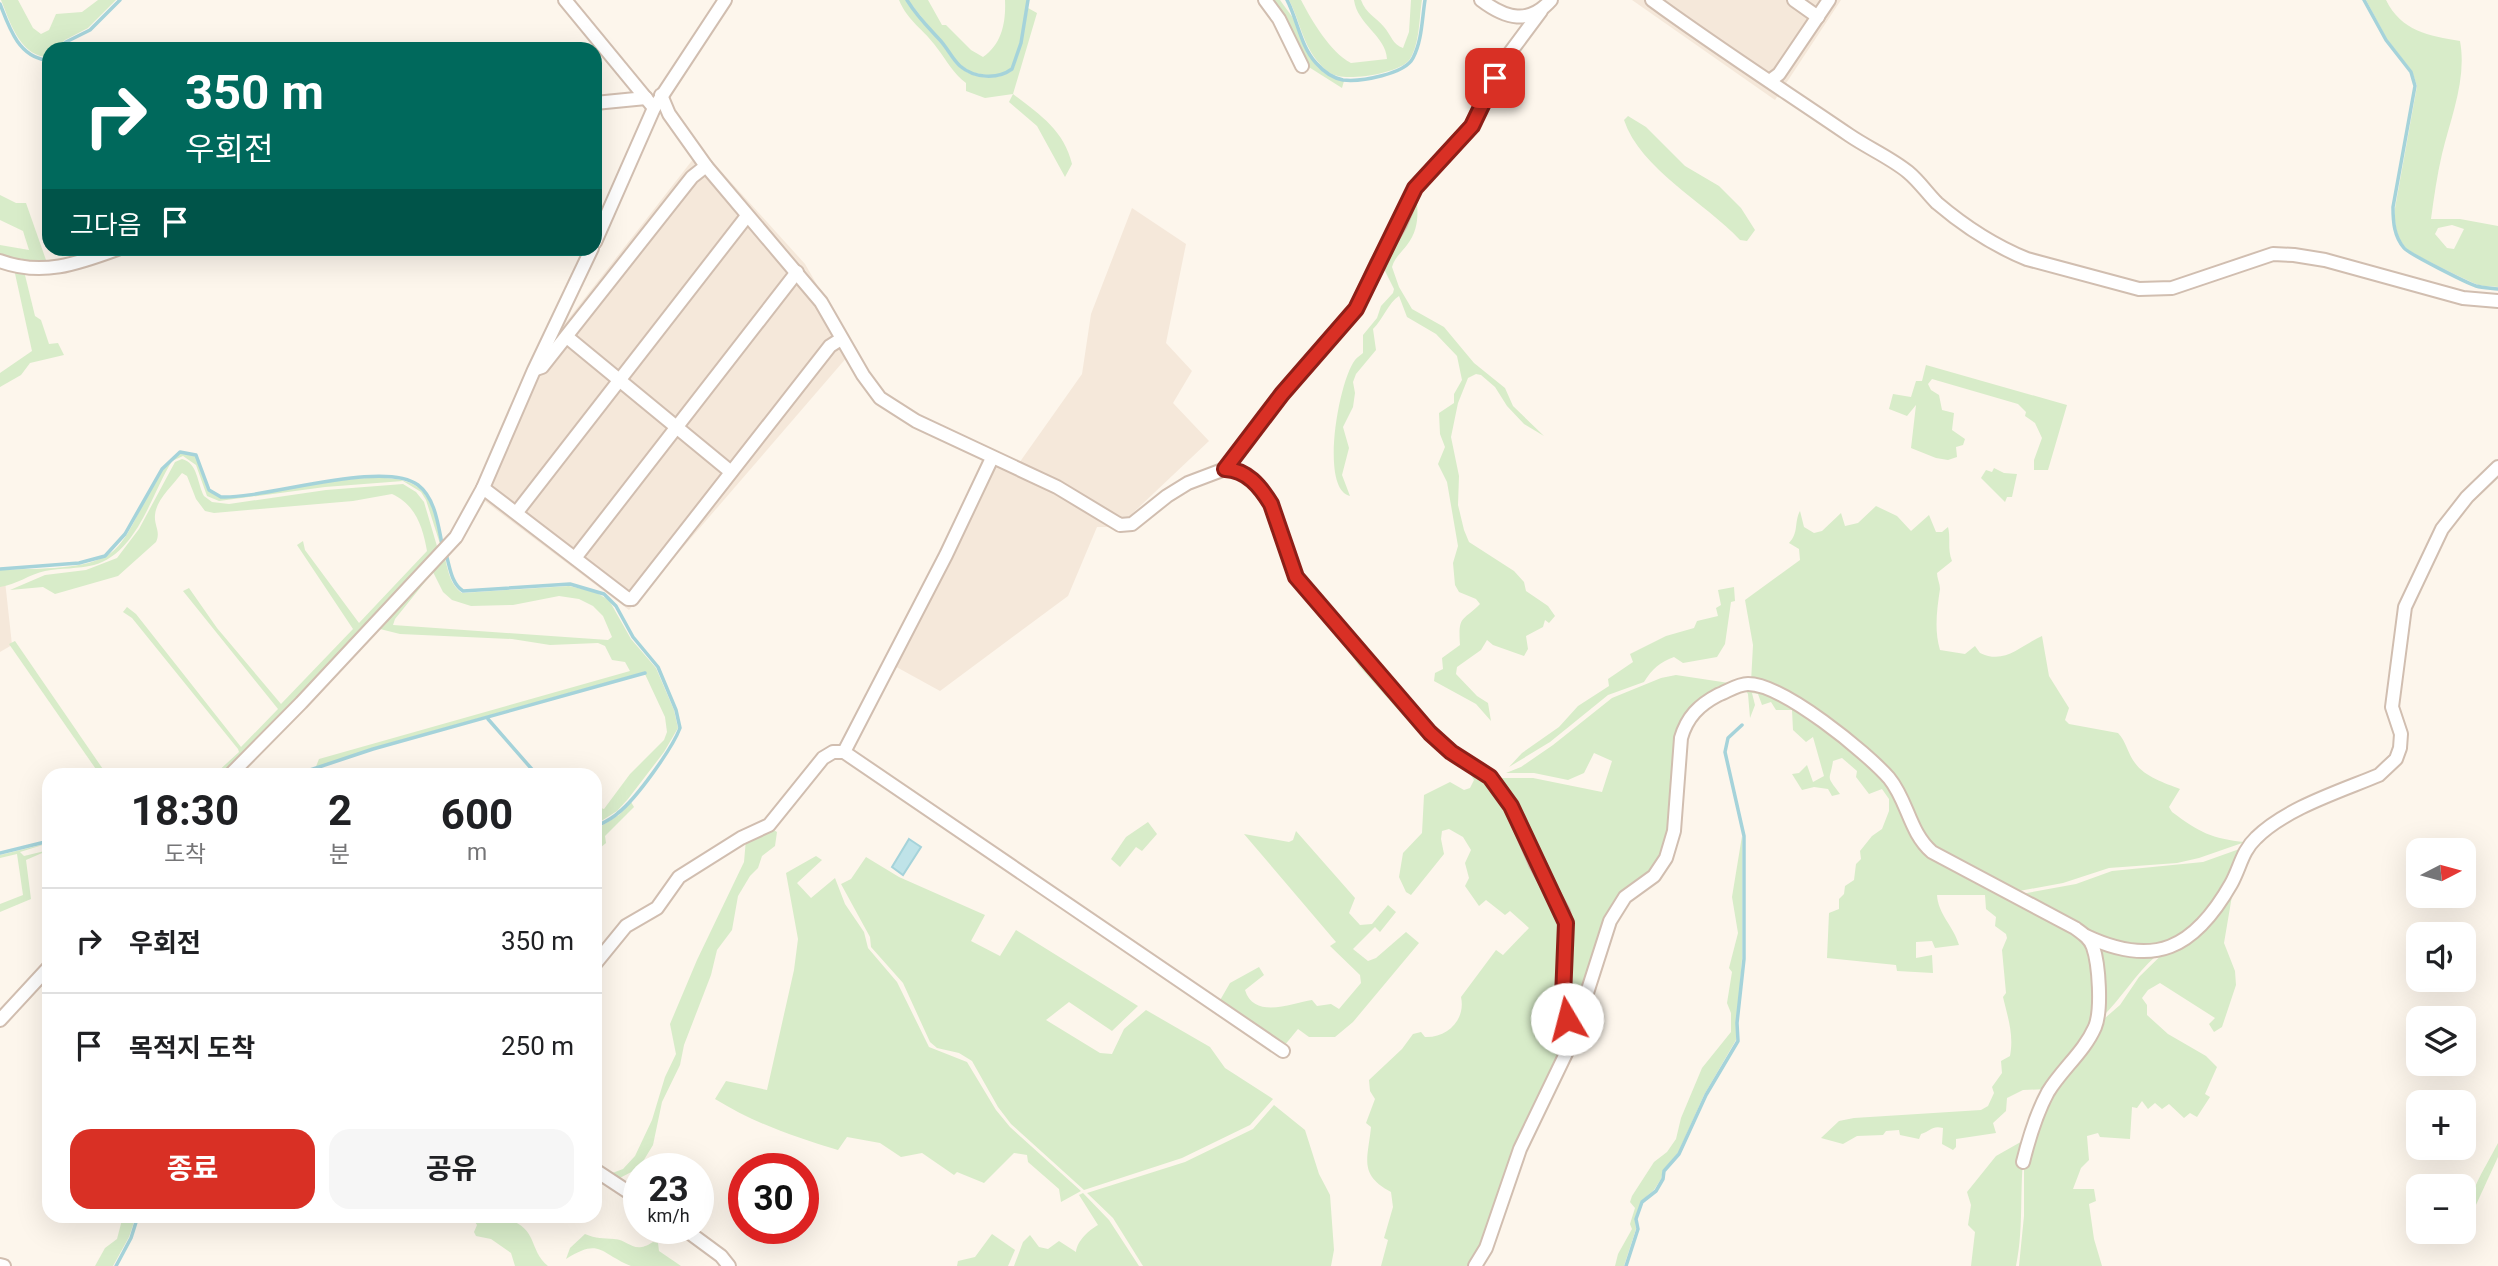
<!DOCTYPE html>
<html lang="ko">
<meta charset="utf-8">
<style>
:root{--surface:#fff;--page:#f6f6f6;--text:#202124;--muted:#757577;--line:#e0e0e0;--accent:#d93025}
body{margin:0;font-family:Roboto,"Noto Sans KR",sans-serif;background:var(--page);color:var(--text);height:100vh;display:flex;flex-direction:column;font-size:26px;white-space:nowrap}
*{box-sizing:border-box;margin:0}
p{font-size:23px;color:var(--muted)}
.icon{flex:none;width:38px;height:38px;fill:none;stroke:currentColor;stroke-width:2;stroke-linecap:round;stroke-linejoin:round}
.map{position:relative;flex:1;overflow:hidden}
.side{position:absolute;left:42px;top:768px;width:560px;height:455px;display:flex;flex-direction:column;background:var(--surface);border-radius:21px;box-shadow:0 7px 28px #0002}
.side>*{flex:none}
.banner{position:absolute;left:42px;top:42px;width:560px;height:214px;border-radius:21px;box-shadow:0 7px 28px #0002;background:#00695c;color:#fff;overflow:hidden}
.needle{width:46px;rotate:84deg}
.buttons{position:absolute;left:2406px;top:838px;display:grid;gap:14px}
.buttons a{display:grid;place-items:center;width:70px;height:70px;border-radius:14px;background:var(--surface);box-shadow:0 7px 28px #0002;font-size:35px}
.speed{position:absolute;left:623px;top:1153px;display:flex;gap:14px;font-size:35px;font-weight:700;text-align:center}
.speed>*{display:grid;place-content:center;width:91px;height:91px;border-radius:50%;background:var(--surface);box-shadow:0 7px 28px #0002;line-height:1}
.speed small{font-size:18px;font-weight:400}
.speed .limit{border:10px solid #d22;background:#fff;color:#111}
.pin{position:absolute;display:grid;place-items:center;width:60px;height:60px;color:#fff;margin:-30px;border-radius:14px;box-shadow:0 4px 10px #0006}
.me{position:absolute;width:77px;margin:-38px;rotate:352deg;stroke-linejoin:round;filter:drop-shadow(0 0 5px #0008)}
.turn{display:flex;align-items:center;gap:24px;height:147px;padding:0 28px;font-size:32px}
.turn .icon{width:91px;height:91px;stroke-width:2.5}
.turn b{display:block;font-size:49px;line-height:60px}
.then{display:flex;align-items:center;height:66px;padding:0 28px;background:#0003;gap:14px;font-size:26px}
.eta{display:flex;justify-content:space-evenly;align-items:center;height:119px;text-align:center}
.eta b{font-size:42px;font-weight:700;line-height:49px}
.cta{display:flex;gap:14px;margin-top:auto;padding:14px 28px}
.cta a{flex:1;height:80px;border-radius:21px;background:var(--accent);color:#fff;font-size:28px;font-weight:700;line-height:80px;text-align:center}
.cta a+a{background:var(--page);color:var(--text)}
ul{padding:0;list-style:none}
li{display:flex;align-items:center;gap:21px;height:105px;padding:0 28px;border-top:2px solid var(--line)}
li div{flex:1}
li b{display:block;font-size:26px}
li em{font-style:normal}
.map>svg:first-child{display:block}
</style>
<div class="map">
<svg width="2498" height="1266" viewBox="0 0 2498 1266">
<rect width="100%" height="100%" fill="#fdf6ec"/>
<g fill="#f5e8da">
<path d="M1632,0H1841L1775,100Z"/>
<path d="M701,149L805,264L854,349L629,610L478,496L534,363Z"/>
<path d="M1132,208L1186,244L1166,343L1192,371L1173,403L1209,441L1118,527H1097L1068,596L940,691L891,664L991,457L1017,466L1082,374L1091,314Z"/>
<path d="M0,581H5L12,645L0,652Z"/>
</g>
<g fill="#d8ecc9" fill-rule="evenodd">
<path d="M1,0H18L33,28L41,34L49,30L56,14L82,12L98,0H116L88,28L65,40L56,49H49V55L45,57C19,53 10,22 1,0Z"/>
<path d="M899,0H906C916,17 928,28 941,43C947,50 951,59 957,65C971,79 997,82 1013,70L1022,43L1028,8L1037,13L1013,94C1039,114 1064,130 1072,164L1065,177L1037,126L1009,102L1013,94L985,98L966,91V83C953,73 947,61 937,48C924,29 908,22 899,0Z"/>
<path d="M908,0H928L942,25H946L971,50L983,57C1002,44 1006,22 1005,0H1027L1020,43L1011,69L1001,75H985L971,72L959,64Z"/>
<path d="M1269,0H1280C1284,6 1289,12 1293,18C1309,46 1306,72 1344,81L1342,88L1304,64Z"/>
<path d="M1289,0H1301C1312,21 1330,52 1351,63L1387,59C1386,36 1357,24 1354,0H1361C1366,14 1376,17 1384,27C1391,35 1393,45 1403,48L1409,32L1411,0H1422C1419,18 1420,43 1410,59C1401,73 1353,80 1338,76C1330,74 1325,70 1320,64C1303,46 1300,21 1289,0Z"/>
<path d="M2366,0H2386C2401,31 2429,36 2460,41C2467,79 2451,117 2442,154C2437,175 2434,197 2431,219H2460L2498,226V287C2491,286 2483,287 2476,284C2466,280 2414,255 2407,249C2396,238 2394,222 2395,208L2417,86L2412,71L2387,39ZM2452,225L2464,229L2454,249L2447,248L2435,234L2438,228Z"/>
<path d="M1628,116L1646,127L1685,166L1719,186L1741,208L1755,230L1747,241L1740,240C1706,203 1640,169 1624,120Z"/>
<path d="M1416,191C1418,212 1420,228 1407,245C1401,253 1395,257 1392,267L1399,287L1412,309L1444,327L1474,363L1505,388L1513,406L1544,436L1524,424L1507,406L1495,387L1481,375L1476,374L1468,378L1458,403L1451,437L1459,476L1458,505L1464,530L1469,542L1514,571L1524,582L1526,591L1548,606L1555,616L1549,623L1545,620L1543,627L1526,636L1528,649L1524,656L1493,645L1487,640L1481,650L1457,667L1456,674L1477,696L1488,703L1491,721L1476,704L1434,681L1435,673L1443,669L1442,658L1460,645C1458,615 1462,622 1480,604L1476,599L1459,592L1455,585L1453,563L1458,546L1447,482L1438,464L1445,447L1440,434L1439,413L1454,403V394L1462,380L1457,356L1436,334L1407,317L1399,296C1389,302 1383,319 1373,329L1376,350L1356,374L1353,382L1355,393L1353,407L1343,427L1349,448L1342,475L1350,496C1319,489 1339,380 1355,360C1357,357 1361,355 1363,353V335L1377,318L1381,306L1393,293L1394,289L1381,263Z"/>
<path d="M0,195L16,203H26L46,260L81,258L53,265L0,257V245L29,250L23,231L0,220Z"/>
<path d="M14,269L24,271L35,316L41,320L49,344L58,343L64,355L30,363L21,375L0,387V373L32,351Z"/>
<path d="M1926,365L2067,405L2048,470H2034V460L2042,438L2035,423L2025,416L2026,412L2018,404L1932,379L1928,384L1931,390L1939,395L1942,410L1954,413L1952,430L1965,439L1963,445L1956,447L1957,457L1948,460L1936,458L1911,448L1916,405L1907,416L1889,409L1893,394L1911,397L1916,381H1922Z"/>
<path d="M180,453L196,456L208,490L221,498C265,500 392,457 422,491C435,505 438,528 441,547L426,500L421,492L403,481L325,487L219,501L207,496L196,465L183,456L172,461C151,495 137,553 94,565C78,569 61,568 45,571C30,574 16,585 0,587V570C30,568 80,571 106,556C138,539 149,466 180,453Z"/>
<path d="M182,459C198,463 197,483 204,496L212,502L229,504L326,490L403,484L416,492L424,502L439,553L225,775H214L239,752L238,749L132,618L123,612L127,607L136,614L241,747L278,709L183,591L189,588L217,628L281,704L353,629L297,545L303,541L305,550L359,623L427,551C423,527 415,504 392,494L353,501L214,513L205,511L196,499L187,476L182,473C173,485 156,500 155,515C154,526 161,531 156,542L118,576L55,594L43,587L10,590L45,575L86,570L117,558L139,529L175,462Z"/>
<path d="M1994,468L2004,473L2017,474L2012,497H2007L2005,502L1981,478L1986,470L1992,472Z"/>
<path d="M1876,506L1897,516L1911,531L1929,515L1936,532H1942L1948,527C1951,539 1947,548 1952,561L1937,573C1937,578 1940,584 1940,589C1937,609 1934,630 1940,650L1965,654L1975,646L1980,653C2005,665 2020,646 2042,636L2049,676L2069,708L2065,720L2069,724L2118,733C2126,741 2128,754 2135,763C2145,777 2165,783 2180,789L2169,807L2172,812C2199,832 2212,839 2245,842L2199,858L2177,863L2109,868L2063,883L2008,893L1932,849L1905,796L1843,735L1751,682L1753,645L1745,600L1800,560L1799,549L1789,543C1799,533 1794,522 1800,511L1804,527L1814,533L1822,531L1841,513L1845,526L1858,523Z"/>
<path d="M444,555C448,568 449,584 462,593L569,586L595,592L609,600L631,639L656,668L674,710L678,728L664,752L628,799L617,811L595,825V806L604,809L630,774L664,740L667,732L665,717L644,672L372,748L315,769L319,759L630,671L625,662L612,660L605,646L598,643L550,645L512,639L400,634L380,629L347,657ZM433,572L443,592L452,600L471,606L513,605L559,596L579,599L593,606L603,616L612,637L608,640L393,625L395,619Z"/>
<path d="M1287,563L1401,704L1499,791L1562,916L1567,1041L1492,1224L1471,1266H1381L1388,1240L1384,1238L1393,1207L1391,1192C1358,1174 1368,1159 1371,1127L1366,1123L1375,1099L1370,1091L1369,1080L1402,1049L1413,1034L1421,1032L1425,1037C1447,1038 1466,1020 1461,997L1496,950L1503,955L1529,928L1510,911L1505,915L1486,900L1479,906L1465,886L1469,878L1465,863L1471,850L1463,837L1449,829L1442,831L1441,839L1444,854L1411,895L1406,892L1399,877L1403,853L1422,833L1424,795L1450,782L1464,790L1470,788L1474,780L1469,772L1423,738L1359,666L1335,631L1289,581Z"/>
<path d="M1734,587L1735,601L1731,602L1725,644L1717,657L1683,663L1674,657C1660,662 1652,669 1644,682L1608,695L1550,742L1509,767L1522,753L1559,727L1578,706L1609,686L1608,679L1633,662L1630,654L1666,636L1694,628L1697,621L1718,616L1716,608L1721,605L1718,590Z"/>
<path d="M15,641L107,775H100L9,644Z"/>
<path d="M1676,675L1729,683L1690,710L1670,835L1654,871L1613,906L1573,1026L1565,993L1570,932L1493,778H1533L1602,792L1612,761L1594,753L1584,773L1568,780L1534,773H1506L1521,767L1553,745L1612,698L1661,678Z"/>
<path d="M1743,687L1795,704L1881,775L1891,786L1917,841L2084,938L2094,966L2093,1025L2047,1089L2023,1090L2007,1098L2006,1111L1993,1123L1996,1133L1956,1139V1147L1953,1150L1942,1144L1943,1128C1932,1125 1931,1131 1921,1134L1919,1139L1900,1135L1899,1130L1886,1131L1883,1135L1857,1136L1843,1144L1821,1138L1839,1121L1854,1118L1981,1110L1988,1106L1994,1093L1992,1087L2002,1073L2001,1061L2010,1056C2014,1035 2008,1018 2003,997L2006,993L2002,950L2007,938L2006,934L1995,926L1996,917L1986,909L1985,895H1937C1938,914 1954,927 1959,945L1935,948L1932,941L1916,942V958L1932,955L1933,973L1897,971L1896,965L1827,958L1829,913L1839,909V899L1844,894L1845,886L1854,880L1856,864L1861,859L1860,851L1872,836L1882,829L1889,811V799L1882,789L1869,794L1856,777L1857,771L1842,758L1833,761C1830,782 1825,774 1840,794L1832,796L1828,789L1814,787L1802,790L1792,774L1799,773L1807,765L1813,782L1824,776L1813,737L1806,742L1793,730L1792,710H1776L1771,702L1762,705L1758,694L1752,693L1755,705L1750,718L1748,694Z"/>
<path d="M631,802L634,807L605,836L606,843L595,852V830L619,815Z"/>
<path d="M1148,822L1157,834L1142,851L1136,847L1120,867L1111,859L1126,837Z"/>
<path d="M769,827L777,832L775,846L762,856L758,868L750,876L738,896L732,930L717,950L711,975L684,1045L680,1065L662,1102L653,1145L639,1168L614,1181L607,1175L623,1169L635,1156L652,1120L665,1077L676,1054L670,1024L697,960L744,862L746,839Z"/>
<path d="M1296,831L1355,898L1349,913L1360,925L1372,924L1388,905L1396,912L1380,932L1375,927L1353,949L1368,961L1376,958L1406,932L1419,943L1353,1022L1335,1037H1309L1298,1029L1284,1046L1219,1002L1230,983L1259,967L1264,975L1245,990C1254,1020 1293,1003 1312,1000L1317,1006L1331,1004L1339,1009L1361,983L1360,975L1330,946L1336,942L1244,834L1289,842L1293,840Z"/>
<path d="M1742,836V959L1736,1040L1704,1095L1678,1153L1663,1170L1661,1179L1654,1190L1641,1201L1635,1219L1636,1229L1624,1266H1615L1618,1254L1632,1229L1630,1224L1635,1208L1630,1202L1632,1196L1654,1162L1667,1152L1676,1139L1681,1118L1702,1068L1731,1032V1013L1727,1003L1732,972L1729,968L1738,933L1732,897Z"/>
<path d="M49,843L20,852L24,856L49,850L26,860L31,899L0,912V904L23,895L17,854L0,858V855Z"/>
<path d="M2245,847L2206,916L2166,947L2121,948L2016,895L2076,884L2112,871L2203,862Z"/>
<path d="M816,856L822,860L797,883L811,898L835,878L845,904L864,932L868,948L897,982L929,1047L967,1062L996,1110L1010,1127L1081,1191L1061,1202L1059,1189L1028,1162L1027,1155L1014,1153L984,1183L957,1172L954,1175L922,1153L901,1157L880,1143L847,1137L838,1150C794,1137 754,1123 715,1099L726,1081L767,1090L794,970L798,939L786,873Z"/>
<path d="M866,857L899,877L985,915L971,941L1000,956L1016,930L1138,1006L1112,1031L1069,1002L1046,1020L1100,1053L1112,1054L1124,1029L1146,1010L1210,1047L1225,1068L1273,1099L1250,1125L1182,1158L1084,1190L1011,1124L998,1107L972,1061L959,1053L937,1048L930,1042L903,983L871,947L870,937L841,884L851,879Z"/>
<path d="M2234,884L2224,943L2235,971L2236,985L2222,1027L2214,1032L2209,1024L2215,1018L2160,983L2148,990L2142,998L2147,1005V1015L2168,1034L2206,1056L2217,1067L2205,1094L2210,1097L2197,1117L2190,1113L2184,1118L2169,1104L2162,1109L2155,1103L2148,1109L2142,1101L2137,1108L2132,1107L2130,1139L2100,1137L2098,1133L2087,1136L2089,1160L2081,1168L2073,1189H2094L2096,1201L2089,1204L2094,1239L2102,1266H2019L2024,1216V1162L2037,1119L2097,1025L2120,1005L2139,977Z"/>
<path d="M2093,942L2156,956C2135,974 2122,998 2102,1017Z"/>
<path d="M1274,1105L1305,1130L1319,1174L1330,1195L1334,1250L1331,1266H1143L1113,1218L1087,1193L1185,1162L1253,1129Z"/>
<path d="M2026,1139C2018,1181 2025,1224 2016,1266H1971L1975,1232L1968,1225L1971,1205L1967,1192L1996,1156Z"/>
<path d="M2498,1143V1157L2464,1231C2464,1199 2484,1170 2498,1143Z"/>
<path d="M1083,1193L1109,1220L1139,1266H1014L1023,1242L1030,1235L1039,1247L1048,1249L1059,1241L1076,1252C1077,1241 1089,1230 1098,1225L1079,1195Z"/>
<path d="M123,1216H136L129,1237L113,1266H95L105,1248L117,1239Z"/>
<path d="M471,1216C492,1216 520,1215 531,1238C536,1249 538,1258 548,1266H515L511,1253L491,1239L476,1236L474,1232L477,1225Z"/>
<path d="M585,1234C596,1239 603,1238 614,1239C630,1240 633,1255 653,1242L658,1243L659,1251L681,1266C669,1266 641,1266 631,1266C600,1254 601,1237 566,1259L570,1248Z"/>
<path d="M992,1234L1015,1250L1008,1266H957L958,1261L975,1257Z"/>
</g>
<path fill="#bfe3e8" stroke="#a5d3da" stroke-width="2" d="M909,839L921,847L903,875L892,867Z"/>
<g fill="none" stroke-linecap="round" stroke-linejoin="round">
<g stroke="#a5d3da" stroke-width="3.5">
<path d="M907,0C916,15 927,26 939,39C947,47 952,59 960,66C974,78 997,80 1012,69L1021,43L1028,0"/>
<path d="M1287,0C1298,21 1300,45 1316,63C1323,71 1333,78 1343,80C1361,82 1405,74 1413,58C1422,41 1422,19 1425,0"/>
<path d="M2364,0L2386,40L2411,72L2415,86L2393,207C2393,222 2394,236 2404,248C2409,254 2467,283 2476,286C2483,288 2491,288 2498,289"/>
<path d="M0,4C9,27 18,56 46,60L49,58"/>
<path d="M59,49L66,42L90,30L120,0"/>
<path d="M446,554C450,567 451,583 463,591L570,584L604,594L616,606L633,637L658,667L676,710L680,728C672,749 636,799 618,813C612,819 603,823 595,827"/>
<path d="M0,569L79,563L105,556L125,534L162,469L180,452L196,455L209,490L221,497C266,499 383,459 418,485C435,498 438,524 442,544"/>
<path d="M488,719L537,775"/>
<path d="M295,775L373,749L645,673"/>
<path d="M0,853L49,841"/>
<path d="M116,1266L131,1238L138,1216"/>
<path d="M1626,1266L1638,1229L1636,1219L1642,1202L1656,1191L1663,1179L1664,1171L1679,1154L1706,1095L1738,1041L1737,1023L1744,959V836L1725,752L1728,738L1742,725"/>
</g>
<defs>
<g id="minor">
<path d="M565,0L654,108"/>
<path d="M1265,0L1279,19L1302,66"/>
<path d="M1481,0C1506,19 1529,25 1551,0"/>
<path d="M1652,0C1716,47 1783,90 1849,135C1868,148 1891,158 1908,172C1919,181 1927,193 1937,203C1964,226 1995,246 2027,259L2139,289L2172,288L2273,254L2294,255L2325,260L2463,298L2498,301"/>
<path d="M1794,0L1818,17"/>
<path d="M1771,80L1779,74L1829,0"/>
<path d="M661,95L669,114L706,166L821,302L863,375L880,398L916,421L1057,487L1120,525L1132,524L1167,496L1188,483L1225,469L1243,473L1257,485L1271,504L1296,577L1430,733L1451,752L1490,777L1500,789L1511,806L1536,864L1563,912L1566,923L1563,997L1571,1043"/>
<path d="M595,103L646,98"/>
<path d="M595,242L654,108L725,0"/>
<path d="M0,261C43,277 79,263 120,248"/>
<path d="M567,337L731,472"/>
<path d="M536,369L542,367L692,177L706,166"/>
<path d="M992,458L946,555L844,752L1283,1051"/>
<path d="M1225,469L1282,394L1356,309L1377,263L1400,224L1415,188L1471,126L1503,62L1541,11"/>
<path d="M483,488L628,599H632L830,346L841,339"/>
<path d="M517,512L747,216"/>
<path d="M575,558L797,272"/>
<path d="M230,775L301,703L456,537L483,488L534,370L592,248"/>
<path d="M2086,936C2154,968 2194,949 2231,884C2240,868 2242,851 2256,838C2286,808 2341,791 2379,775L2396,759L2400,748L2401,734L2392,707L2405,607L2442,529L2467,497L2498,467"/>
<path d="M595,964L626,926L657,908L679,877L741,838L769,825L823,758L833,752H844"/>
<path d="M0,1020L49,967"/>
<path d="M595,1170L639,1199"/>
<path d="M683,1228L721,1256L729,1266"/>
<path d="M0,1265L4,1266"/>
<path d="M1475,1266L1486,1248L1520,1149L1571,1043L1610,921L1625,897L1654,876L1666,858L1674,831L1681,738C1687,717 1699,705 1718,695C1728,691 1738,684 1748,684C1783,684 1866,752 1889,778C1908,801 1909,832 1932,852L2075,928C2082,933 2090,938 2093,947C2099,964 2102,1010 2095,1027C2084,1052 2062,1069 2048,1092C2036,1114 2029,1138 2023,1162"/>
</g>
</defs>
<use href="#minor" stroke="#d1beb0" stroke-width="16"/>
<use href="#minor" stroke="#fff" stroke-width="12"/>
</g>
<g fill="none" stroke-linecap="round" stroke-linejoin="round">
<defs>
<path id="route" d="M1495,78L1472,126L1415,188L1356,309L1282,394L1225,469C1247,470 1260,486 1271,504L1296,577L1430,733L1451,752L1490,777L1511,806L1566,923L1563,997L1567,1019"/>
</defs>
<use href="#route" stroke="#8d1f18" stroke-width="18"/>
<use href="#route" stroke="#d93025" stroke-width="12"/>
</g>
</svg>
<div class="buttons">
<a><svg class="needle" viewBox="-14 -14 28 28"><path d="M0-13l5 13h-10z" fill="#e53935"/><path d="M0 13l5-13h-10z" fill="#757577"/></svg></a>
<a><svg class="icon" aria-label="sound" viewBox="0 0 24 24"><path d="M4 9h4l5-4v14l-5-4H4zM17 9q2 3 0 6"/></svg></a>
<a><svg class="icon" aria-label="layers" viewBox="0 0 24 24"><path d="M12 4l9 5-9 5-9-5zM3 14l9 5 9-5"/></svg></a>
<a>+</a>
<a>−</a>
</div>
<div class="speed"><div>23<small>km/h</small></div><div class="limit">30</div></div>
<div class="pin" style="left:1495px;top:78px;background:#d93025"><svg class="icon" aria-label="arrive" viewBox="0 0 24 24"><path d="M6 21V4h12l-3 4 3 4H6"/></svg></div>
<svg class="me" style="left:1567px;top:1019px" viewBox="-20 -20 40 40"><circle r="19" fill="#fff"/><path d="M0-13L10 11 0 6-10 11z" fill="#d93025"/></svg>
<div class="banner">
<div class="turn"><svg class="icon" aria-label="right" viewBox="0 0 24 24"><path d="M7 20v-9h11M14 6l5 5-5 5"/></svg><div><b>350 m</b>우회전</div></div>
<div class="then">그다음<svg class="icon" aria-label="arrive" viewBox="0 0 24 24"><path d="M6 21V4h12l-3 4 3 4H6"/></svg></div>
</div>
<section class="side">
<div class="eta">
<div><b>18:30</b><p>도착</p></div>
<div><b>2</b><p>분</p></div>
<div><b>600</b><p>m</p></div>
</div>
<ul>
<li><svg class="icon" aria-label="right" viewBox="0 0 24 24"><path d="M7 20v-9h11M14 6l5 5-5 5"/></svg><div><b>우회전</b></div><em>350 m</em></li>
<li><svg class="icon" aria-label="arrive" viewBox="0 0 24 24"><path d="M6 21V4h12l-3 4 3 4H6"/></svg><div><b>목적지 도착</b></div><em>250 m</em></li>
</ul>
<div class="cta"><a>종료</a><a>공유</a></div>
</section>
</div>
